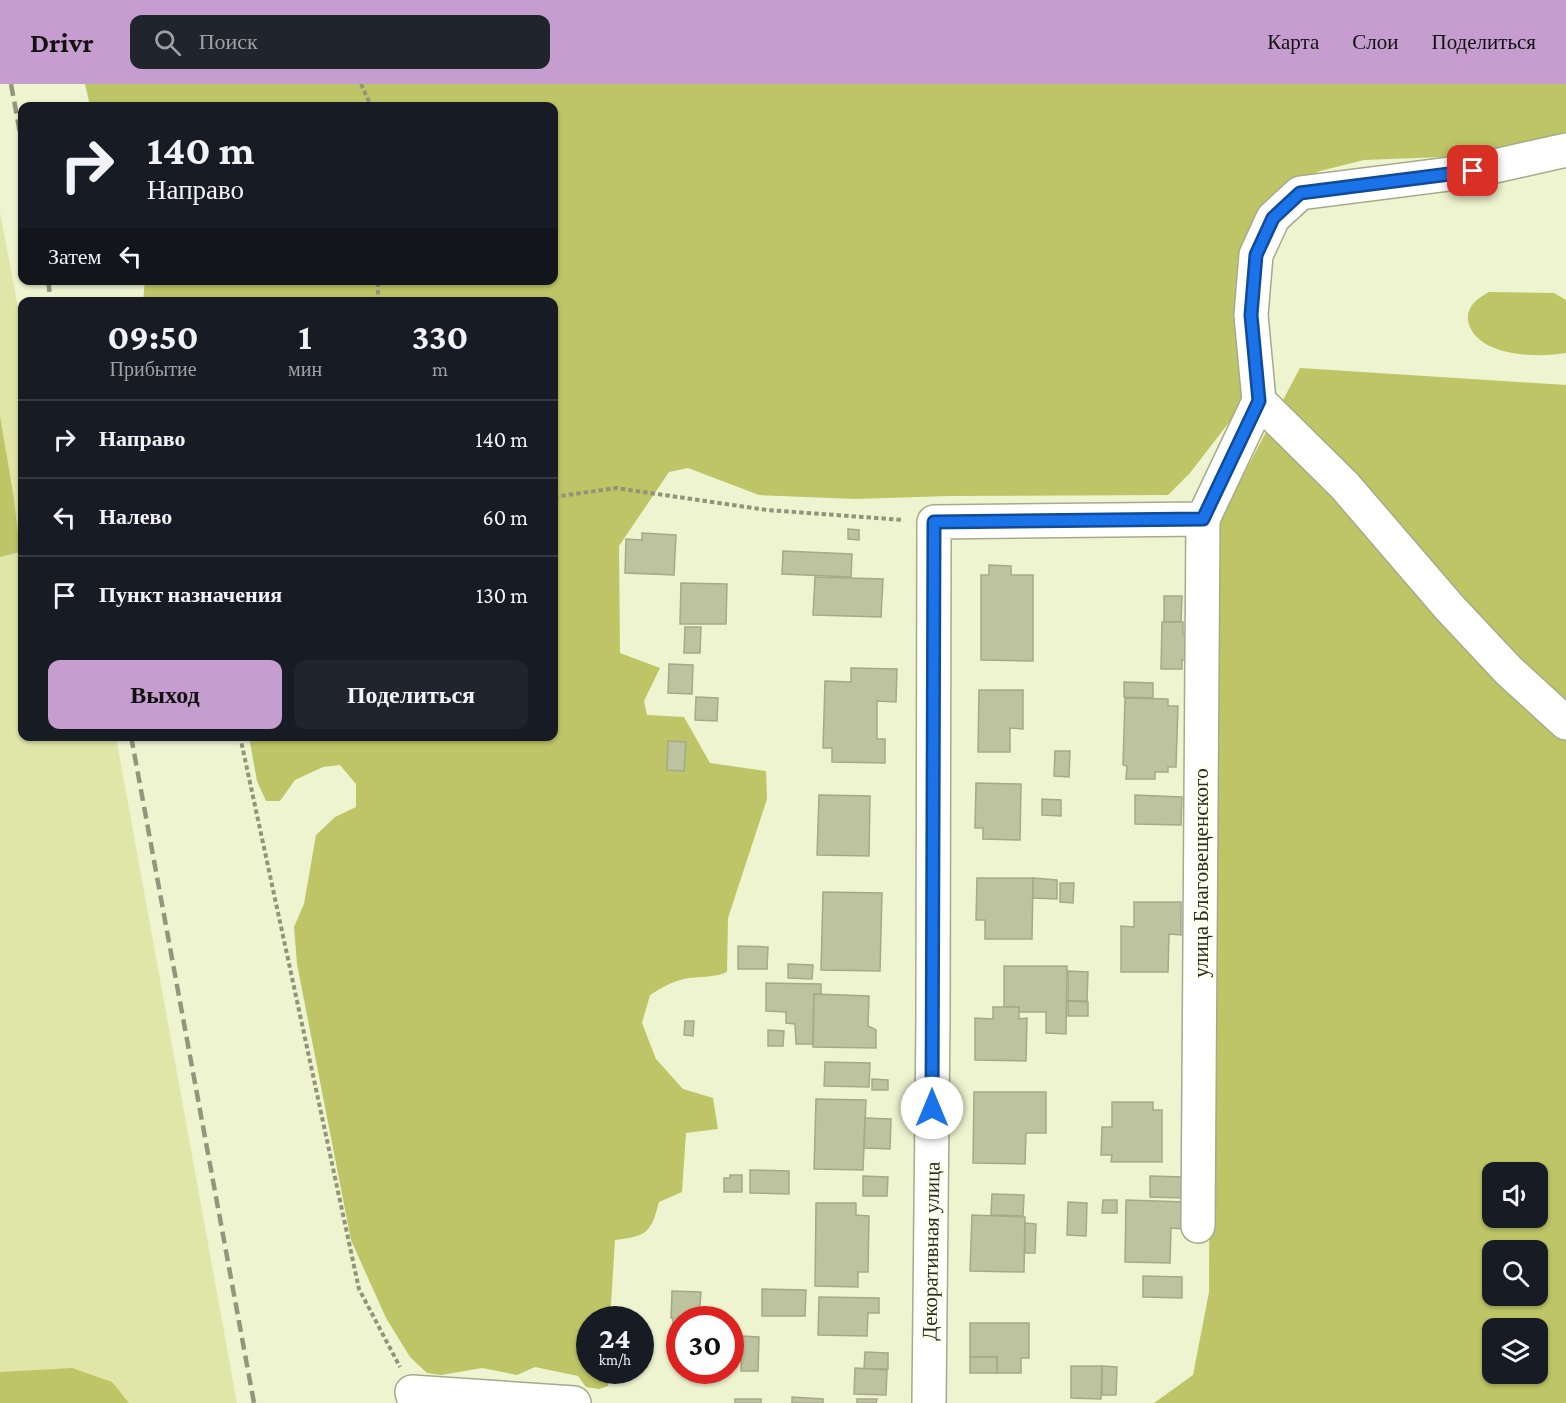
<!DOCTYPE html>
<html lang="ru">
<meta charset="utf-8">
<style>
:root{--surface:#171b24;--page:#20242c;--text:#f1f3f6;--muted:#9ea1a6;--line:#363941;--accent:#c59dce}
body{margin:0;font-family:"Crimson Pro",serif;background:var(--page);color:var(--text);height:100vh;display:flex;flex-direction:column;font-size:22px;white-space:nowrap}
*{box-sizing:border-box;margin:0}
p{font-size:20px;color:var(--muted)}
.icon{flex:none;width:33px;height:33px;fill:none;stroke:currentColor;stroke-width:2;stroke-linecap:round;stroke-linejoin:round}
.map{position:relative;flex:1;overflow:hidden}
.panel{position:absolute;left:18px;top:213px;width:540px;height:444px;display:flex;flex-direction:column;background:var(--surface);border-radius:12px;box-shadow:0 2px 4px #0004}
.panel>*{flex:none}
.banner{position:absolute;left:18px;top:18px;width:540px;height:183px;border-radius:12px;box-shadow:0 2px 4px #0004;background:#171b24;color:var(--text);overflow:hidden}
.controls{position:absolute;left:1482px;top:1078px;display:grid;gap:12px}
.controls a{display:grid;place-items:center;width:66px;height:66px;border-radius:12px;background:var(--surface);box-shadow:0 2px 4px #0004;font-size:30px}
.speed{position:absolute;left:576px;top:1222px;display:flex;gap:12px;font-size:30px;font-weight:700;text-align:center}
.speed>*{display:grid;place-content:center;width:78px;height:78px;border-radius:50%;background:var(--surface);box-shadow:0 2px 4px #0004;line-height:1}
.speed small{font-size:15px;font-weight:400}
.speed .limit{border:9px solid #d22;background:#fff;color:#111}
.pin{position:absolute;display:grid;place-items:center;width:51px;height:51px;color:#fff;margin:-26px;border-radius:12px;box-shadow:0 3px 9px #0006}
.me{position:absolute;width:66px;margin:-33px;rotate:0deg;stroke-linejoin:round;filter:drop-shadow(0 0 4px #0008)}
.turn{display:flex;align-items:center;gap:21px;height:126px;padding:0 30px;font-size:27px}
.turn .icon{width:78px;height:78px;stroke-width:2.5}
.turn b{display:block;font-size:42px;line-height:51px}
.then{display:flex;align-items:center;height:57px;padding:0 30px;background:#0003;gap:12px;font-size:22px}
.eta{display:flex;justify-content:space-evenly;align-items:center;height:102px;text-align:center}
.eta b{font-size:36px;font-weight:700;line-height:42px}
.cta{display:flex;gap:12px;margin-top:auto;padding:12px 30px}
.cta a{flex:1;height:69px;border-radius:12px;background:var(--accent);color:#111;font-size:24px;font-weight:700;line-height:69px;text-align:center}
.cta a+a{background:var(--page);color:var(--text)}
ul{padding:0;list-style:none}
li{display:flex;align-items:center;gap:18px;height:78px;padding:0 30px;border-top:2px solid var(--line)}
li div{flex:1}
li b{display:block;font-size:22px}
li em{font-style:normal}
header{display:flex;align-items:center;gap:36px;box-sizing:border-box;height:84px;padding:0 30px;background:var(--accent);color:#111}
header strong{font-size:28px}
nav{display:flex;gap:33px;margin-inline-start:auto;font-size:21px}
.search{width:420px;height:54px;background:var(--page);display:flex;align-items:center;gap:15px;box-sizing:border-box;padding:0 21px;border-radius:12px;color:var(--muted);font-size:22px}
.map>svg:first-child{display:block}
</style>
<header>
<strong>Drivr</strong>
<div class="search"><svg class="icon" aria-label="search" viewBox="0 0 24 24"><circle cx="10" cy="10" r="6"/><path d="M15 15l6 6"/></svg>Поиск</div>
<nav><a>Карта</a><a>Слои</a><a>Поделиться</a></nav>
</header>
<div class="map">
<svg width="1566" height="1319" viewBox="0 0 1566 1319">
<rect width="100%" height="100%" fill="#eff4d0"/>
<path fill="#e0e6a7" d="M0,128L22,245V652L116,653L237,1319H0Z"/>
<g fill="#bdc566" fill-rule="evenodd">
<path d="M85,0H1566V49L1498,64L1444,73L1364,76L1320,87L1290,100L1248,148L1238,174L1235,208L1237,250L1247,315L1190,389L1168,411L949,412L855,415L759,411L688,384L669,388L619,462L620,569L660,584L644,617L647,631L684,633L710,679L766,687L767,715L728,834L727,888C714,894 699,892 684,895C671,898 661,904 650,911L642,939L656,975L683,1005L713,1014L718,1045L686,1049L682,1108L659,1118C651,1149 647,1152 615,1156L610,1236H590V1287H609L608,1302L599,1305L586,1303L578,1292L535,1283L517,1291L482,1284L441,1291L427,1289L410,1273L386,1234L351,1156L297,880L294,843L304,820L316,751L335,733L356,723V700L340,681L323,683L295,696L280,717H266L257,697L249,653L554,652V218H143L145,196H554V22H90Z"/>
<path d="M1489,208L1554,209L1566,216V269C1538,274 1474,273 1468,236C1466,223 1478,214 1489,208Z"/>
<path d="M1300,284L1566,301V1319H1154L1193,1291L1209,1208L1212,450ZM1492,1089H1538V1134H1492ZM1492,1167H1538V1212H1492ZM1492,1245H1538V1290H1492Z"/>
<path d="M0,332L14,415L20,468L0,473Z"/>
<path d="M72,1284L112,1298L129,1319H0V1288Z"/>
</g>
<g fill="#bdc29f" stroke="#a5a988" stroke-width="1.5">
<path d="M848,445L859,446V456L848,455Z"/>
<path d="M642,449L676,451L674,491L625,489L626,455L642,456Z"/>
<path d="M783,467L852,470L851,493L782,490Z"/>
<path d="M989,481L1011,482V491H1033V577L981,576V491H989Z"/>
<path d="M815,493L883,495L881,533L813,531Z"/>
<path d="M681,499L727,500L726,540H680Z"/>
<path d="M1164,512H1182L1181,538H1164Z"/>
<path d="M1162,538H1183V550L1198,551L1197,576H1182V585H1161Z"/>
<path d="M685,543H701L700,569H684Z"/>
<path d="M669,580L693,581L692,610L668,609Z"/>
<path d="M851,584L897,585L896,618L877,617V655H885V679L832,678V664H823L825,597L851,598Z"/>
<path d="M1124,598L1153,599V614L1124,613Z"/>
<path d="M979,606H1023V645L1010,644V668H978Z"/>
<path d="M696,613L718,614L717,637L695,636Z"/>
<path d="M1125,614L1168,615V622H1178L1176,683H1168V688H1155V695H1126L1127,682L1123,681Z"/>
<path d="M668,657L686,658L684,687L667,686Z"/>
<path d="M1055,667H1070L1069,693L1054,692Z"/>
<path d="M976,699L1021,700L1020,756L983,755V744H975Z"/>
<path d="M819,711L870,712L869,772L817,771Z"/>
<path d="M1135,711L1182,713L1181,741L1135,740Z"/>
<path d="M1042,715L1061,716V732L1042,731Z"/>
<path d="M977,794H1033L1032,855H985V836H976Z"/>
<path d="M1033,794L1057,796V815L1033,814Z"/>
<path d="M1060,799H1074L1073,819L1060,818Z"/>
<path d="M823,808L882,809L880,887L821,886Z"/>
<path d="M1134,818H1181V851L1169,850L1168,888H1121V842L1134,843Z"/>
<path d="M738,862L768,863L767,885H738Z"/>
<path d="M788,880L813,881L812,895L788,894Z"/>
<path d="M1004,882H1067L1066,950L1046,949V928H1019V923H1004Z"/>
<path d="M1068,887L1088,888L1087,917H1068Z"/>
<path d="M766,899L821,900V911L814,910L813,960H796L795,940L786,939V928L766,927Z"/>
<path d="M814,910L869,912L868,942L876,946V964L813,963Z"/>
<path d="M1068,917L1088,918V932H1068Z"/>
<path d="M993,923H1019V935L1027,934L1026,977L975,976V934L993,935Z"/>
<path d="M685,937H694L693,952L684,951Z"/>
<path d="M768,946L784,947L783,962H768Z"/>
<path d="M825,978L870,979L869,1003L824,1002Z"/>
<path d="M872,995L888,996V1006H872Z"/>
<path d="M974,1008H1046V1049H1026L1025,1080L973,1079Z"/>
<path d="M816,1015L866,1016L863,1086L814,1085Z"/>
<path d="M1112,1018H1153V1026H1162V1078H1111L1112,1071H1101L1102,1043H1112Z"/>
<path d="M865,1034L891,1035L890,1065L864,1064Z"/>
<path d="M750,1086L789,1087V1110L750,1109Z"/>
<path d="M730,1091H742V1108H724V1094H730Z"/>
<path d="M863,1092L888,1093L887,1112H863Z"/>
<path d="M1150,1092L1184,1093V1114L1150,1113Z"/>
<path d="M992,1110L1024,1111L1023,1132L991,1131Z"/>
<path d="M1103,1116H1117V1129H1102Z"/>
<path d="M1126,1116L1185,1118L1184,1145L1171,1144L1170,1179L1125,1178Z"/>
<path d="M1068,1118L1087,1119L1086,1152L1067,1151Z"/>
<path d="M816,1119H856V1131L869,1132L868,1188H858V1203L815,1202Z"/>
<path d="M972,1131L1025,1133L1024,1188L970,1187Z"/>
<path d="M1025,1139L1036,1140L1035,1169H1025Z"/>
<path d="M1143,1192L1182,1193V1214L1143,1213Z"/>
<path d="M762,1205L806,1206L805,1232H762Z"/>
<path d="M672,1207L701,1208L699,1235L680,1236V1241L673,1240V1234H671Z"/>
<path d="M819,1213L879,1214V1229H868L867,1252L818,1251Z"/>
<path d="M970,1239H1029V1274H1021V1289H997V1273H970Z"/>
<path d="M742,1252L759,1253L758,1287H741Z"/>
<path d="M865,1268L888,1269V1285H864Z"/>
<rect x="970" y="1273" width="27" height="16"/>
<path d="M1071,1282H1102L1101,1315L1071,1314Z"/>
<path d="M1102,1282L1117,1283L1116,1311H1102Z"/>
<path d="M855,1284L887,1286L886,1311L854,1310Z"/>
<path d="M792,1313L823,1315V1319H792Z"/>
<rect x="735" y="1315" width="26" height="4"/>
<path d="M857,1315H877L876,1319H857Z"/>
</g>
<g fill="none" stroke-linecap="round" stroke-linejoin="round">
<defs>
<g id="minor">
<path d="M1259,317L1345,402L1449,523L1509,587L1566,639"/>
<path d="M1198,1142L1203,435"/>
<path d="M415,1319L412,1308L574,1319"/>
<path d="M929,1319L933,933L934,438L1203,435L1259,317L1251,231L1256,171L1273,134L1300,109L1473,87L1566,66"/>
</g>
</defs>
<use href="#minor" stroke="#a6aa89" stroke-width="36"/>
<g stroke="#91947b" stroke-width="4" stroke-dasharray="4.5 3" stroke-linecap="butt">
<path d="M361,0L371,22"/>
<path d="M378,218V196"/>
<path d="M554,413L616,404L767,426L904,436"/>
<path d="M240,652L359,1205L400,1283"/>
</g>
<use href="#minor" stroke="#fff" stroke-width="33"/>
<g stroke="#93967d" stroke-width="4.5" stroke-dasharray="12 6" stroke-linecap="butt">
<path d="M11,0L22,60"/>
<path d="M48,196L51,218"/>
<path d="M131,652L254,1319"/>
</g>
</g>
<g fill="none" stroke-linecap="round" stroke-linejoin="round">
<defs>
<path id="route" d="M932,1024L934,438L1203,435L1259,317L1251,231L1256,171L1273,134L1300,109L1473,87"/>
</defs>
<use href="#route" stroke="#114b97" stroke-width="15"/>
<use href="#route" stroke="#1a73e8" stroke-width="10"/>
</g>
<g text-anchor="middle" dominant-baseline="central" stroke-width="6" stroke-linejoin="round" paint-order="stroke">
<g font-size="21" fill="#292b1d" stroke="#fdfff0">
<text transform="translate(1201 789) rotate(-90)">улица Благовещенского</text>
<text transform="translate(931 1167) rotate(-89)">Декоративная улица</text>
</g>
</g>
</svg>
<div class="controls">
<a><svg class="icon" aria-label="sound" viewBox="0 0 24 24"><path d="M4 9h4l5-4v14l-5-4H4zM17 9q2 3 0 6"/></svg></a>
<a><svg class="icon" aria-label="search" viewBox="0 0 24 24"><circle cx="10" cy="10" r="6"/><path d="M15 15l6 6"/></svg></a>
<a><svg class="icon" aria-label="layers" viewBox="0 0 24 24"><path d="M12 4l9 5-9 5-9-5zM3 14l9 5 9-5"/></svg></a>
</div>
<div class="speed"><div>24<small>km/h</small></div><div class="limit">30</div></div>
<div class="pin" style="left:1473px;top:87px;background:#d93025"><svg class="icon" aria-label="arrive" viewBox="0 0 24 24"><path d="M6 21V4h12l-3 4 3 4H6"/></svg></div>
<svg class="me" style="left:932px;top:1024px" viewBox="-20 -20 40 40"><circle r="19" fill="#fff"/><path d="M0-13L10 11 0 6-10 11z" fill="#1a73e8"/></svg>
<div class="banner">
<div class="turn"><svg class="icon" aria-label="right" viewBox="0 0 24 24"><path d="M7 20v-9h11M14 6l5 5-5 5"/></svg><div><b>140 m</b>Направо</div></div>
<div class="then">Затем<svg class="icon" aria-label="left" viewBox="0 0 24 24"><path d="M17 20v-9H6M10 6l-5 5 5 5"/></svg></div>
</div>
<section class="panel">
<div class="eta">
<div><b>09:50</b><p>Прибытие</p></div>
<div><b>1</b><p>мин</p></div>
<div><b>330</b><p>m</p></div>
</div>
<ul>
<li><svg class="icon" aria-label="right" viewBox="0 0 24 24"><path d="M7 20v-9h11M14 6l5 5-5 5"/></svg><div><b>Направо</b></div><em>140 m</em></li>
<li><svg class="icon" aria-label="left" viewBox="0 0 24 24"><path d="M17 20v-9H6M10 6l-5 5 5 5"/></svg><div><b>Налево</b></div><em>60 m</em></li>
<li><svg class="icon" aria-label="arrive" viewBox="0 0 24 24"><path d="M6 21V4h12l-3 4 3 4H6"/></svg><div><b>Пункт назначения</b></div><em>130 m</em></li>
</ul>
<div class="cta"><a>Выход</a><a>Поделиться</a></div>
</section>
</div>
